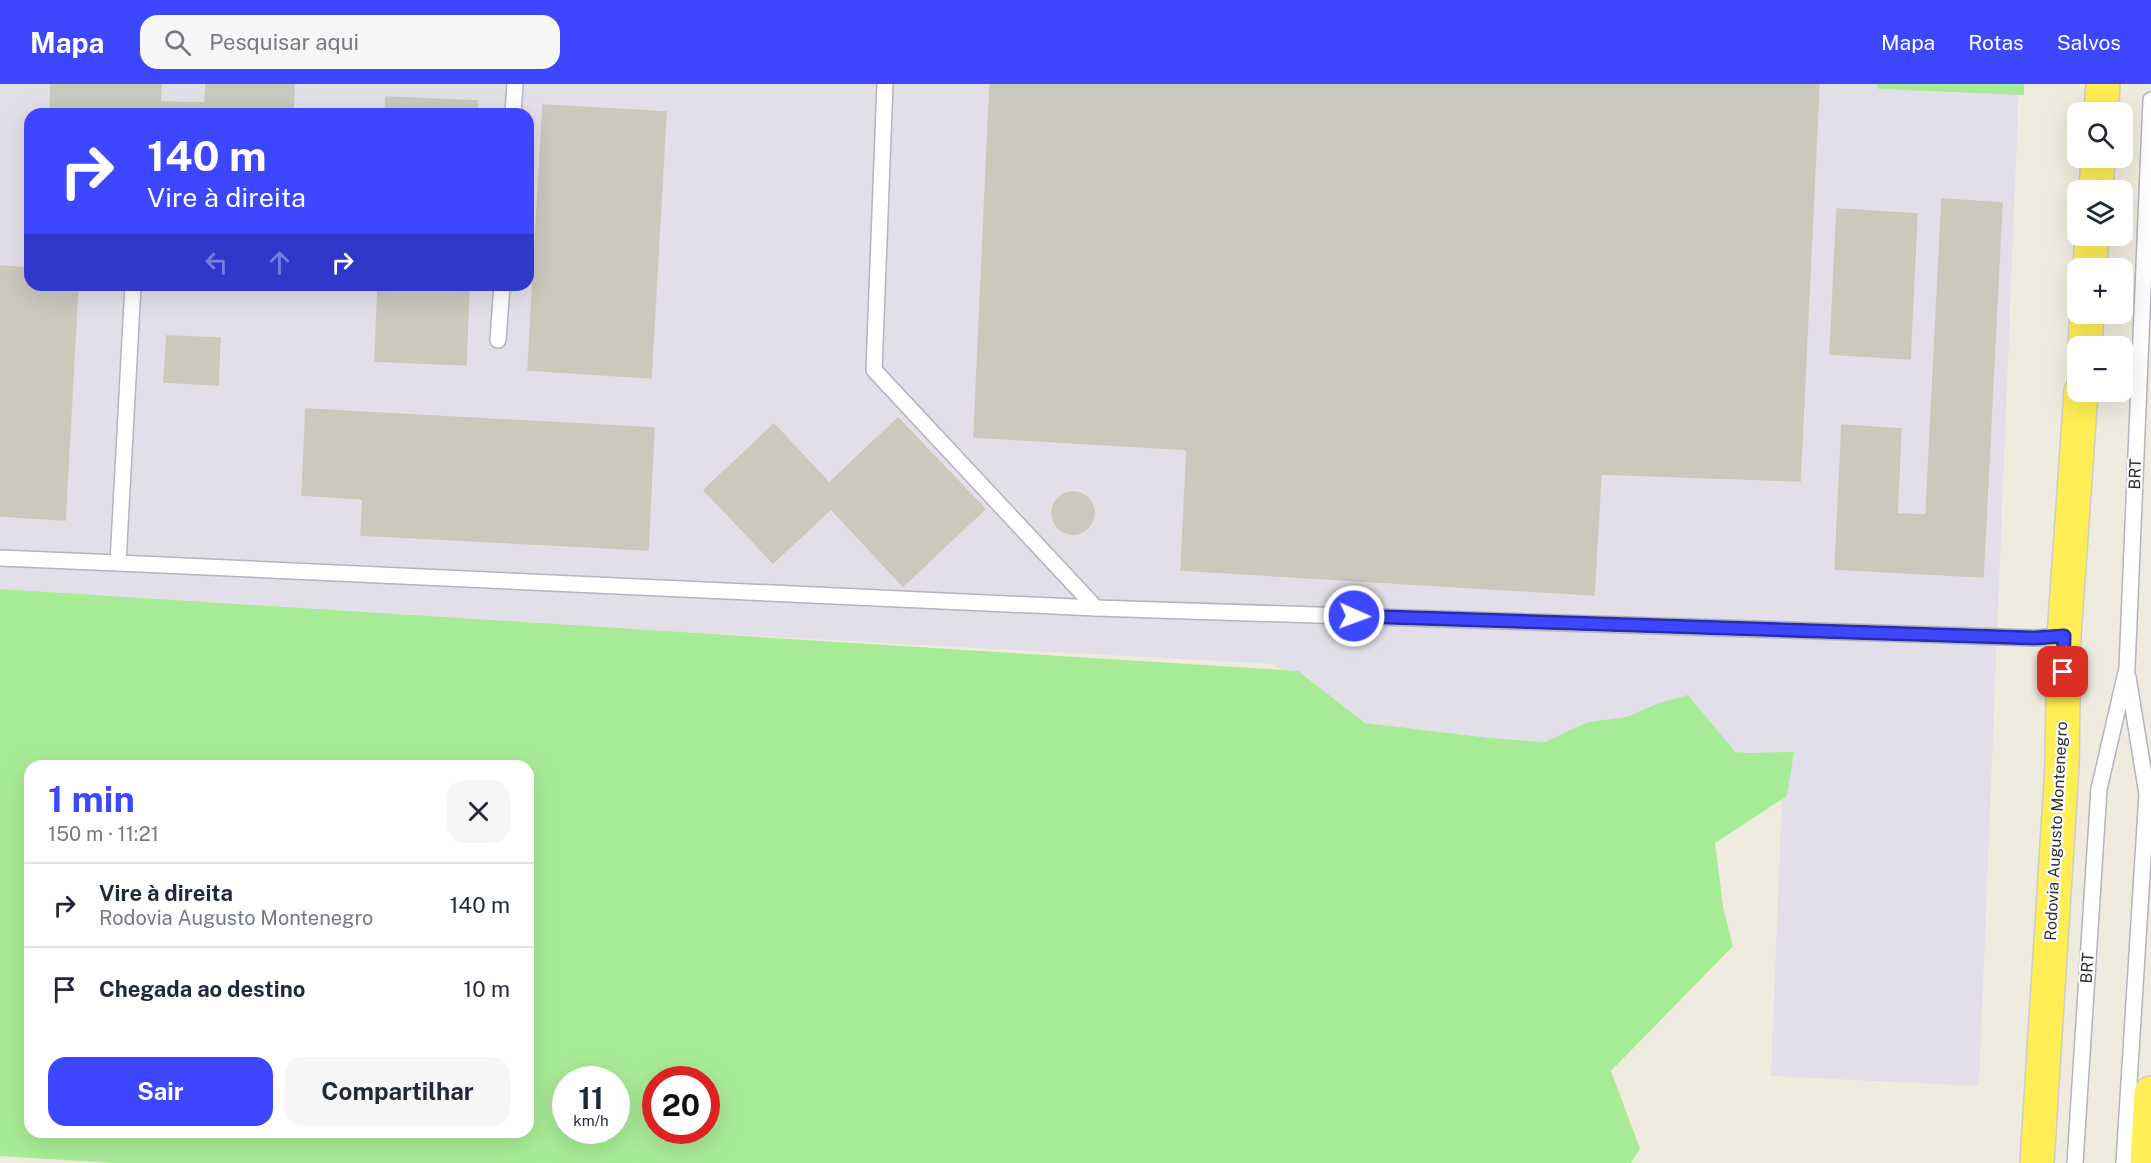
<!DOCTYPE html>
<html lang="pt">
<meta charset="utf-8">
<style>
:root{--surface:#fff;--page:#f6f6f7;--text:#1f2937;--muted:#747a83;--line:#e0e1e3;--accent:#3c47ff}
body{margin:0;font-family:"Public Sans",sans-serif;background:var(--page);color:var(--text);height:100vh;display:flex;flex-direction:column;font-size:22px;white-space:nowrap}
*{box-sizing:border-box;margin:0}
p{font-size:20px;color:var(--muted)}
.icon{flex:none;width:33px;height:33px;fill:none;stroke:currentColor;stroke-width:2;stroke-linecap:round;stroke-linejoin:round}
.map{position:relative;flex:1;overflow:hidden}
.sheet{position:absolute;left:24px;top:676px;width:510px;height:378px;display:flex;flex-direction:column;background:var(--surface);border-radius:18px;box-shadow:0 6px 24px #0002}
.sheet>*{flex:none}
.top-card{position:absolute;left:24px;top:24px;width:510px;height:183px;border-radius:18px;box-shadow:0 6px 24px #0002;background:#3c47ff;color:#fff;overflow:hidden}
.buttons{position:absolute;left:2067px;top:18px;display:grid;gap:12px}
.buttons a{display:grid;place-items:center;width:66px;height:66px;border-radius:12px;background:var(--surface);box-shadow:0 6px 24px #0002;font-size:30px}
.speed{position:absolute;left:552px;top:982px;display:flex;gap:12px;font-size:30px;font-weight:700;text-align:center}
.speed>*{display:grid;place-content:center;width:78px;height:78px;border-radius:50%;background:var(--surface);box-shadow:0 6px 24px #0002;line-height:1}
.speed small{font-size:15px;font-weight:400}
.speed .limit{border:9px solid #d22;background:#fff;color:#111}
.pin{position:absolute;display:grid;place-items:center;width:51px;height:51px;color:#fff;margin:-26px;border-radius:12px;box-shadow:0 3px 9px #0006}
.me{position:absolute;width:66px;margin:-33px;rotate:92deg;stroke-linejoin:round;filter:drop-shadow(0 0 4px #0008)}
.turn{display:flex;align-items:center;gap:21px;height:126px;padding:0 24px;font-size:27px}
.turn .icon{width:78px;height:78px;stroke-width:2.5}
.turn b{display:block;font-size:42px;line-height:51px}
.lanes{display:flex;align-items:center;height:57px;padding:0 24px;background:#0003;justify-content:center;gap:30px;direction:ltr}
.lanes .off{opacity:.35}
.round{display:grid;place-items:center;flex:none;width:63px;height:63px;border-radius:18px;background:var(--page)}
.overview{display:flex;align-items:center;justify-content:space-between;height:102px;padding:0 24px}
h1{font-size:36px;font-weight:700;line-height:45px;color:var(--accent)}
.button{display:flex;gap:12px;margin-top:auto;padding:12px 24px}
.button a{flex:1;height:69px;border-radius:18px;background:var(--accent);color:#fff;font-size:24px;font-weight:700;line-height:69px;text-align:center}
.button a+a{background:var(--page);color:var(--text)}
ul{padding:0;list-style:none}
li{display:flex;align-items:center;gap:18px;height:84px;padding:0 24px;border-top:2px solid var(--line)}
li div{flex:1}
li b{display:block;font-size:22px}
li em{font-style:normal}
header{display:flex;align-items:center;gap:36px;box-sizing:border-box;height:84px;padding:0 30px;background:var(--accent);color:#fff}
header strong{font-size:28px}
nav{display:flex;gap:33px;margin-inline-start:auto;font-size:21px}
.search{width:420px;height:54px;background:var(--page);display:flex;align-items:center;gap:15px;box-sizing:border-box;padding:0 21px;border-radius:18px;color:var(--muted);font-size:22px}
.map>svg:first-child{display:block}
</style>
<header>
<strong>Mapa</strong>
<div class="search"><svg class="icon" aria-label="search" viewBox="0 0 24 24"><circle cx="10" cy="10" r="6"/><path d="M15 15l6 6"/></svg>Pesquisar aqui</div>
<nav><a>Mapa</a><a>Rotas</a><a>Salvos</a></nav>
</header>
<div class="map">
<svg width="2151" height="1079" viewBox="0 0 2151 1079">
<rect width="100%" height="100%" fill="#f0ebdf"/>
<path fill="#e3dfe8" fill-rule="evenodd" d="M0,0H2019L1979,1002L1771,992L1783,687L1410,669L1273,580L0,511ZM30,30H528V201H30Z"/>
<g fill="#a8eb96" fill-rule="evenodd">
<path d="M1876,0H2024V11L1879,5Z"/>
<path d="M0,505L1298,587L1365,639L1489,654L1545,658L1588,638L1627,633L1659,619L1688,611L1735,668L1748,669L1794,668L1787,712L1715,759L1723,822L1733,862L1611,987L1640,1065L1631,1079H113L0,1072ZM30,682H528V1048H30ZM566,996H616V1047H566ZM656,996H706V1047H656Z"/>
</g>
<g fill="#cbc8be" stroke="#ccc7b8" stroke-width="1.5">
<path d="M51,0H161L160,30H50Z"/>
<path d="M206,0H294L293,30H160V18L205,19Z"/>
<path d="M990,0H1819L1800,397L1601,390L974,353Z"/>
<path d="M386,13L477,17V30H385Z"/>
<path d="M543,21L666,28L651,294L528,286Z"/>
<path d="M1942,115L2002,119L1983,493L1835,485L1842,341L1901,345L1897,430L1926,431Z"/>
<path d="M1837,125L1917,130L1910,275L1830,270Z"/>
<path d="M0,182L30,184V201H78L65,436L0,432Z"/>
<path d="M378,201H469L466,281L375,277Z"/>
<path d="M167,252L220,254L218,301L164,298Z"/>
<path d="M306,325L654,344L648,466L361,451L363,415L302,411Z"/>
<path d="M898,334L985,425L903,502L831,425L773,479L704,406L774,340L829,399Z"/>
<path d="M1187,365L1601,390L1594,511L1181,486Z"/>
<circle cx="1073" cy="429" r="21"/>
</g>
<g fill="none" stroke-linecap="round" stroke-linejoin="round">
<defs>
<g id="service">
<path d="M885,0L874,286L1096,524L2034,554L2064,552"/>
<path d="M513,30L515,0"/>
<path d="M133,201L118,479L1096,524"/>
<path d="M498,256L502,201"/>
<path d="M0,474L118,479"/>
<path d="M2075,1079L2099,705L2127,584L2151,16"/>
<path d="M2124,1079L2147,710L2128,593"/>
</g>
<g id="primary">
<path d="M2101,28L2103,0"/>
<path d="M2096,106L2098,74"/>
<path d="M2090,184L2092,152"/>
<path d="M2085,262L2087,230"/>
<path d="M2037,1079L2062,681L2064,552L2081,308"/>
<path d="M2147,1079L2151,1009"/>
</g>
</defs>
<use href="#service" stroke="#b3b3c2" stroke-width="18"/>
<use href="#primary" stroke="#cdcdcd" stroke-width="36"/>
<use href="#service" stroke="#fff" stroke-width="15"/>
<use href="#primary" stroke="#fe5" stroke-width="33"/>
</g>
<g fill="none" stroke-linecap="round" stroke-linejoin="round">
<defs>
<path id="route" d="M1354,532L2034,554L2064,552L2063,588"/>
</defs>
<use href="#route" stroke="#272ea6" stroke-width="15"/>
<use href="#route" stroke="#3c47ff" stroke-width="10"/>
</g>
<g text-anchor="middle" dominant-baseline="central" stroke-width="4.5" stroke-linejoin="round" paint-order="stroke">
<g font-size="16" fill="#2d2d2d" stroke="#fff">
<text transform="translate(2135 390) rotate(-88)">BRT</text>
<text transform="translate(2056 747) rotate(-87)">Rodovia Augusto Montenegro</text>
<text transform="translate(2087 884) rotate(-86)">BRT</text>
</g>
</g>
</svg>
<div class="buttons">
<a><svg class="icon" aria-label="search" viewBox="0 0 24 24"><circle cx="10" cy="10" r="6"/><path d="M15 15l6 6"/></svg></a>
<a><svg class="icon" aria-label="layers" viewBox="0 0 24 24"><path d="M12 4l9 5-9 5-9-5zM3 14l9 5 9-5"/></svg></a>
<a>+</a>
<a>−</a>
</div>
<div class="speed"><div>11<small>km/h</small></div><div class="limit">20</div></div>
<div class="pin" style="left:2063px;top:588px;background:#d93025"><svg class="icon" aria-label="arrive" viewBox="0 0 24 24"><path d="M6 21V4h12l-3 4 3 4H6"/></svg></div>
<svg class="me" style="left:1354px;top:532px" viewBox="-20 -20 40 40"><circle r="17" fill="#3c47ff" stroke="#fff" stroke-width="3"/><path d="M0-11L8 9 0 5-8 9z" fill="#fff"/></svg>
<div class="top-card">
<div class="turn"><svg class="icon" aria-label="right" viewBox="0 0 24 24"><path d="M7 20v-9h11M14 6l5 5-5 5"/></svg><div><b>140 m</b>Vire à direita</div></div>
<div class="lanes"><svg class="icon off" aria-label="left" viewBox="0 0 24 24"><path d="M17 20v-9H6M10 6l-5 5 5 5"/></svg><svg class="icon off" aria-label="ahead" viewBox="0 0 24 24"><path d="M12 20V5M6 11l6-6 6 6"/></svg><svg class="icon" aria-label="right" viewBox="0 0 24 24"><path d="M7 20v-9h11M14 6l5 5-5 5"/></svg></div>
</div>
<section class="sheet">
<div class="overview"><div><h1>1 min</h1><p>150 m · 11:21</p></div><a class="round"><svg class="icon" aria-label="close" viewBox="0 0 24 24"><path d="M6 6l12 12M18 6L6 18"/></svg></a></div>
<ul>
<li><svg class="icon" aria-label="right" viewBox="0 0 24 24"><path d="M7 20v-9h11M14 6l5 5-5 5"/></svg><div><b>Vire à direita</b><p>Rodovia Augusto Montenegro</p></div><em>140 m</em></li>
<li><svg class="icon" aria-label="arrive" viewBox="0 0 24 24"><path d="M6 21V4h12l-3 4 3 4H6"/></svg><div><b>Chegada ao destino</b></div><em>10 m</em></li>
</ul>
<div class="button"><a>Sair</a><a>Compartilhar</a></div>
</section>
</div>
